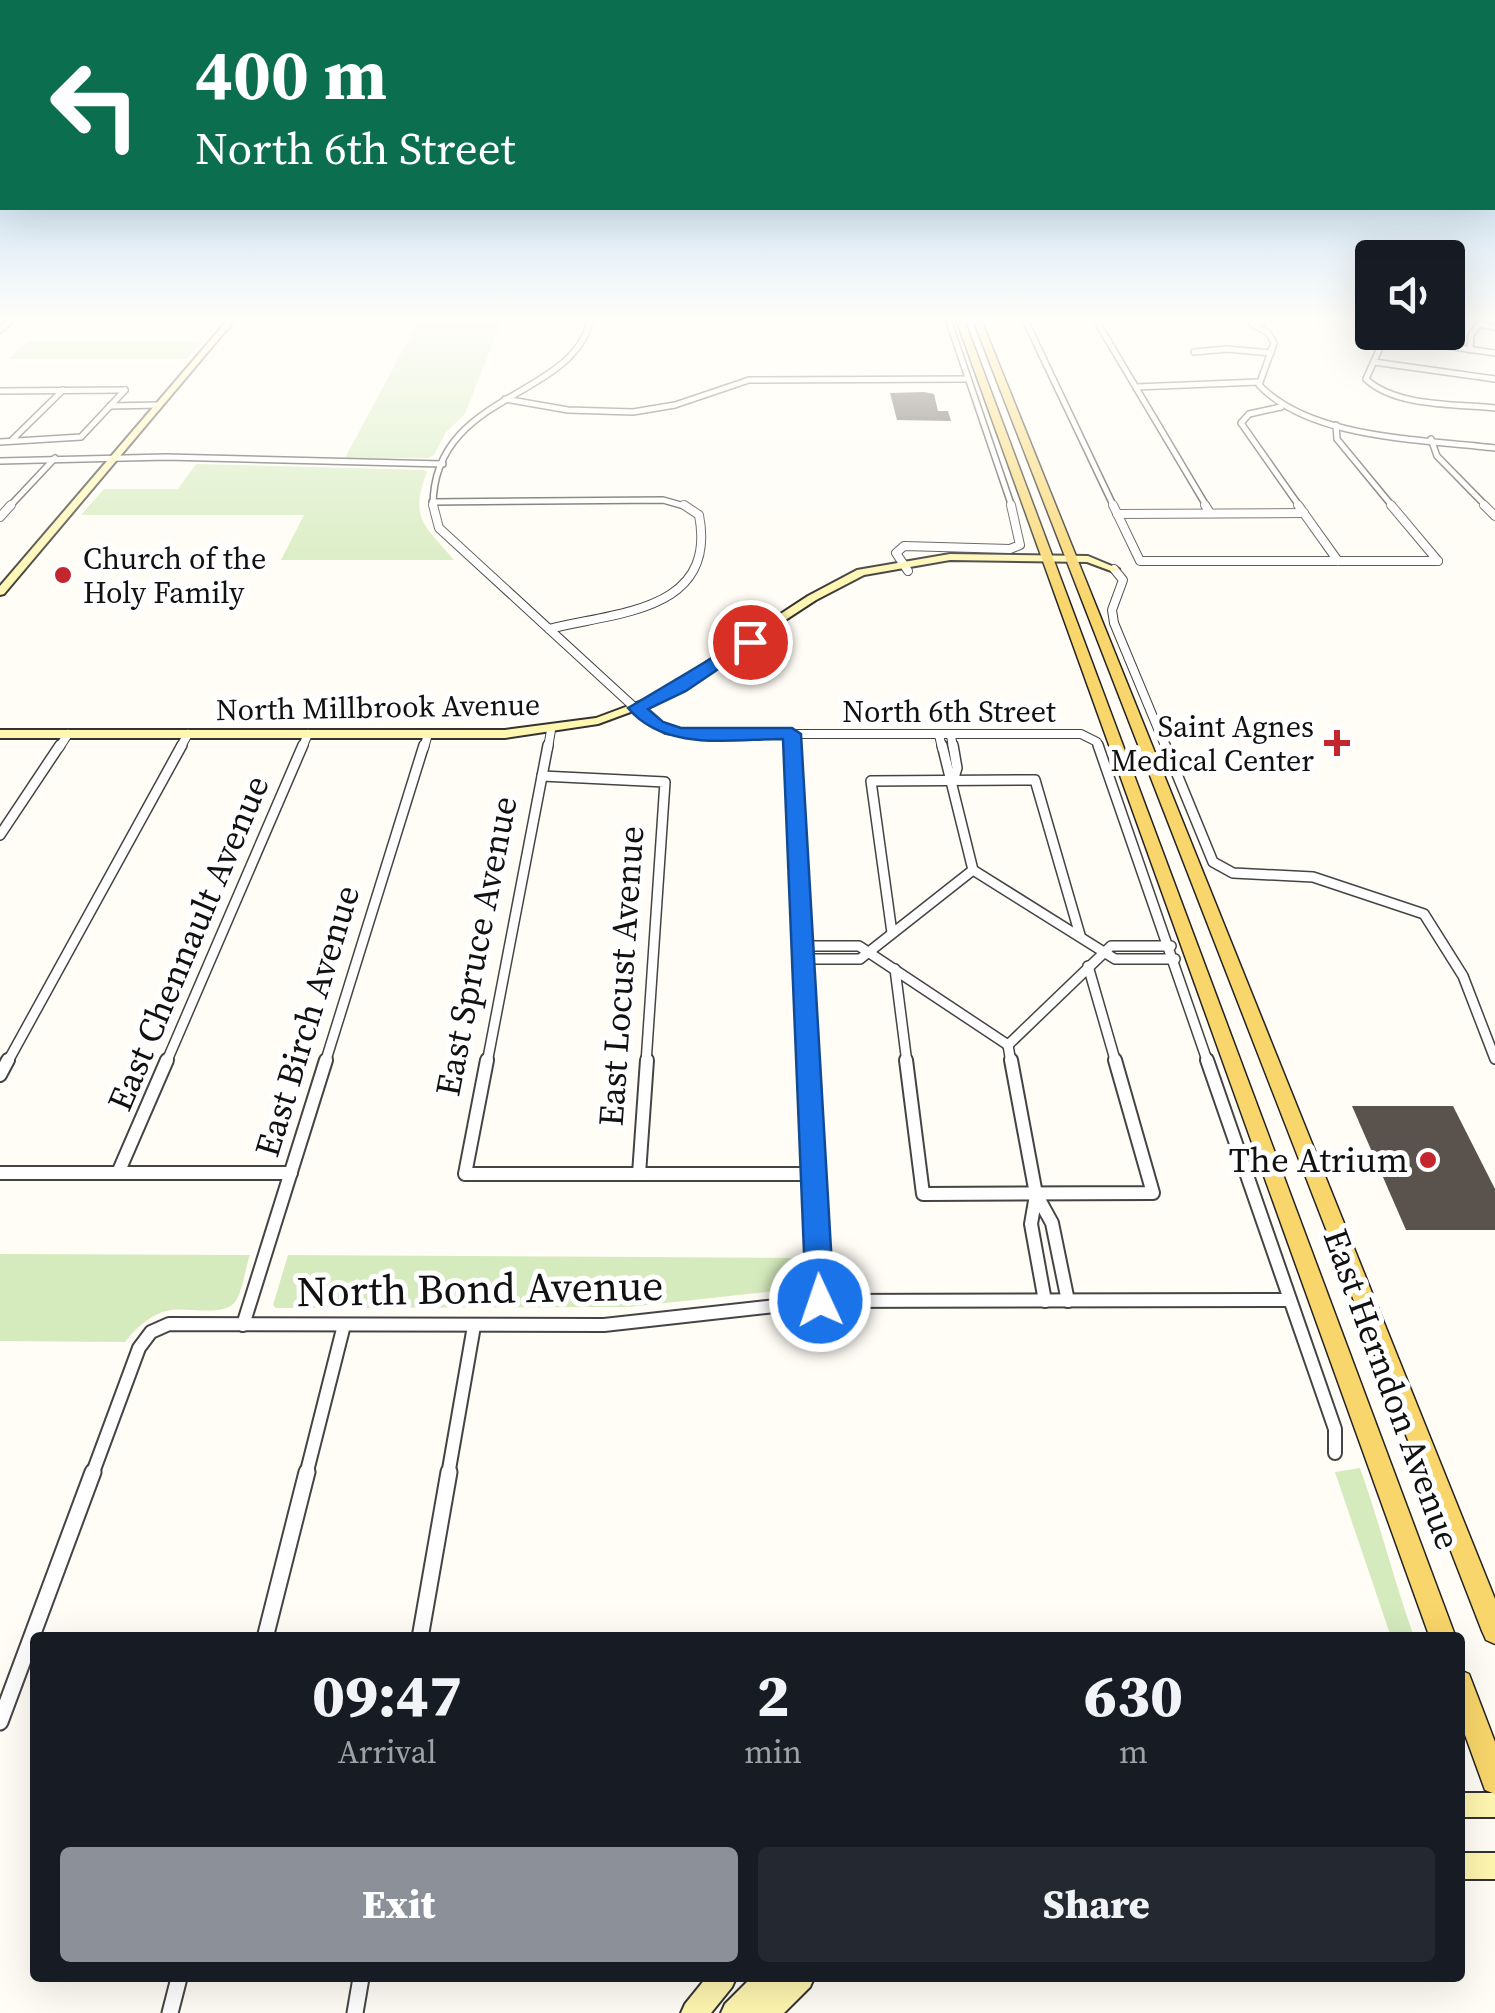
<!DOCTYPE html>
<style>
:root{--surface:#171b24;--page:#242831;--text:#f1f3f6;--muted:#9ea1a6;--accent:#8c9099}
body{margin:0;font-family:"Source Serif 4",serif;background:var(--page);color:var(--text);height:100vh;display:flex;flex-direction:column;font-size:38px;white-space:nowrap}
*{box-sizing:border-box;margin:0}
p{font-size:32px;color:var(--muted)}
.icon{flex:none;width:55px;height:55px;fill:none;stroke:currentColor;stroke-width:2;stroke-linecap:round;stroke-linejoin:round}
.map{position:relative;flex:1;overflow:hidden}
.details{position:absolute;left:30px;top:1632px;width:1435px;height:350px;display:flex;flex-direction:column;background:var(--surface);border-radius:10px;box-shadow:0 10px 40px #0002}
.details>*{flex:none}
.top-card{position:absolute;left:0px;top:0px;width:1495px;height:210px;box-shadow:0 10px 40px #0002;background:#0b6e4f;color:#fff;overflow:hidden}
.tools{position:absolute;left:1355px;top:240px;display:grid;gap:20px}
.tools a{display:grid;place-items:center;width:110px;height:110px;border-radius:10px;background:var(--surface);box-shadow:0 10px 40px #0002;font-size:50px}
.pin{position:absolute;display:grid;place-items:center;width:85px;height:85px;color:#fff;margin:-42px;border:5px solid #fff;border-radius:50%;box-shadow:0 2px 10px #0007}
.me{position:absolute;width:110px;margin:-55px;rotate:357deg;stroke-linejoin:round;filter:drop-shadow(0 0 8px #0008)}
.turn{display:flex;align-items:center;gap:35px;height:210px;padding:0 30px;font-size:45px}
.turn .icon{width:130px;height:130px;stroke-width:2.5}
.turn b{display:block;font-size:70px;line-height:85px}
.eta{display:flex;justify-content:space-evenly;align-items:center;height:170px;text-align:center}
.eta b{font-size:60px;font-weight:800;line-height:70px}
.primary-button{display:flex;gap:20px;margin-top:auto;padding:20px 30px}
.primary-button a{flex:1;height:115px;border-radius:10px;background:var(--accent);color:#fff;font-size:40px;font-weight:800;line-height:115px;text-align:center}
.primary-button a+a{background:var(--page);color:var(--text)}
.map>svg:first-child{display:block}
</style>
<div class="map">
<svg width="1495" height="2013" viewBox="0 0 1495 2013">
<rect width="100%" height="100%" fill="#fffdf5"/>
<g fill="#d5ebbd">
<path d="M418,322H501L465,414L446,432L434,455L428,458H345Z"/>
<path d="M28,341H203L187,359H8Z"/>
<path d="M196,464L423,470L427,472C408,520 427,527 454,560H281L304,515H81L104,489H178Z"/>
<path d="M0,1254L250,1255C245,1268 243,1291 235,1302C223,1317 188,1307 171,1310C152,1313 137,1327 125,1342L0,1341Z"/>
<path d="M288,1255L801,1258L800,1286L793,1289L629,1307L276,1308L273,1305Z"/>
<path d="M1360,1468C1380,1524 1394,1581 1414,1637H1391L1335,1472Z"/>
</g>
<g fill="#5a524d">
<path d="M924,392L934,394L938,411H948L951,421L897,420L890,393Z"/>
<path d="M1352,1106H1453L1495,1189V1230H1406Z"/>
</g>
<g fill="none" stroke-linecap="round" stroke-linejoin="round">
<defs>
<g id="street-far4">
<path d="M949,322L1012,507"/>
<path d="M1026,322L1114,507"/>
<path d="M1097,322L1207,507"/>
<path d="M1263,322L1252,324L1268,333L1274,343L1259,385C1312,440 1423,439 1495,448"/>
<path d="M1479,324L1495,327"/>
<path d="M0,330L9,322"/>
<path d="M1387,332L1366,379C1395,407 1457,404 1495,408"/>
<path d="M1384,337L1495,353"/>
<path d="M1470,350L1471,335L1481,322"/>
<path d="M1194,352L1227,349L1271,353"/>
<path d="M1374,362L1495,379"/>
<path d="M1136,387L1259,382"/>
<path d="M0,391L125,390"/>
<path d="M505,399L568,410L633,412L675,405L749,380L968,379"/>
<path d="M110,406L158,405"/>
<path d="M1281,407L1249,414L1241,423L1300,507"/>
<path d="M1336,425L1337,439L1393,507"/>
<path d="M1431,439L1437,456L1487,507"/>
<path d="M12,440L63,390"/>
<path d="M0,442L81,437L125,390"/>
<path d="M0,461L166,457L443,464"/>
<path d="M432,502L663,500L688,507"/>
<path d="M9,507L55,458"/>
<path d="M433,507C432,393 570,400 590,322"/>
</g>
<g id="street-far3">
<path d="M433,505L439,528L646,718L666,730L693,734H1081L1097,742L1099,748"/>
<path d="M1113,505L1140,561H1438"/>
<path d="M1205,505L1210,513"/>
<path d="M1298,505L1338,561"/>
<path d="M1391,505L1438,561"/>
<path d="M1484,505L1495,516"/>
<path d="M1117,514L1304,513"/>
<path d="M0,517L11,505"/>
<path d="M1114,569L1123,580L1112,610L1114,623L1166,748"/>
<path d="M908,571L896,553L904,546L1010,549L1020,545L1011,505"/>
<path d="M549,629C614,612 718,613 699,515L684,505"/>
<path d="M792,734L793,748"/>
<path d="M939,735L942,748"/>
<path d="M951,735L953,748"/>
<path d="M59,748L68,734"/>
<path d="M180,748L188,734"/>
<path d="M302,748L308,734"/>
<path d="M424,748L428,734"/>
<path d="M548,748L551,730"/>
</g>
<g id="street-far2">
<path d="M793,745L808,1063"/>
<path d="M942,745L973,870"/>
<path d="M953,745L957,768L953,781"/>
<path d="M1098,745L1208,1063"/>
<path d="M1165,745L1213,862L1233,873L1313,877L1424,914L1463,976L1495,1059"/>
<path d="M542,776L665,782L646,1063"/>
<path d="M0,835L60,745"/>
<path d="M892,933L871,781L1035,780L1080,935"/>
<path d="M802,946H859L1008,1045L1111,946H1171"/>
<path d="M803,959H860L973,870L1115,959H1175"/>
<path d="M1088,966L1116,1063"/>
<path d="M895,969L907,1063"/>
<path d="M1008,1045L1011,1063"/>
<path d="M7,1063L182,745"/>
<path d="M166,1063L303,745"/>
<path d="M325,1063L424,745"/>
<path d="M487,1063L548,745"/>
</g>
<g id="street-far1">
<path d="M487,1060L465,1174H813"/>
<path d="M808,1060L820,1301"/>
<path d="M906,1060L923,1194L1153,1193L1115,1060"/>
<path d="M1011,1060L1036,1194L1052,1223L1068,1301"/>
<path d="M1207,1060L1335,1429V1453"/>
<path d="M0,1075L8,1060"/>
<path d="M0,1173H291"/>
<path d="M118,1173L167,1060"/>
<path d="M639,1174L647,1060"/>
<path d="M1036,1195L1031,1224L1045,1301"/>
<path d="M243,1325L326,1060"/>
<path d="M92,1475L139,1348L151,1332L169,1324L604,1325L820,1301L1290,1300"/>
<path d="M306,1475L344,1325"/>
<path d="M448,1475L474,1326"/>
</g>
<g id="street">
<path d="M265,1638L307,1472"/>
<path d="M420,1638L449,1472"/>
<path d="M0,1722L93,1472"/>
<path d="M170,2013L179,1978"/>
<path d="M355,2013L361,1978"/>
</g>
<g id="secondary">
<path d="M226,322H233L4,594L0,595V586Z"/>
<path d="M950,554L1088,556L1119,569L1114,572L1087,562L950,560L864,575L816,600L663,700L598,724L505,738H0V730H505L596,718L655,696L808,596L857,570Z"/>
<rect x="1460" y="1793" width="35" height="24"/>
<rect x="1460" y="1853" width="35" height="26"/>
<path d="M706,1978H736L732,1987L711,2013H681L685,2004Z"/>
<path d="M751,1978H814L810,1987L784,2013H721L725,2004Z"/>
</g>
<g id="primary">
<path d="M957,322H965L1456,1638H1430Z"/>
<path d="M974,322H982L1495,1599V1644L1486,1640L1482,1631Z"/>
<path d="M1460,1670L1469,1674L1495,1742V1794L1485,1790L1460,1721Z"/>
</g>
</defs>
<use href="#street-far4" stroke="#444" stroke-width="8"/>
<use href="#street-far3" stroke="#444" stroke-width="10"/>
<use href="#street-far2" stroke="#444" stroke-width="12"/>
<use href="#street-far1" stroke="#444" stroke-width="16"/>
<use href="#street" stroke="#444" stroke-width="19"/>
<use href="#secondary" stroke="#333" stroke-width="4"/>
<use href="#primary" stroke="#222" stroke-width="3"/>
<use href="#street-far4" stroke="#fff" stroke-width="5"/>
<use href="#street-far3" stroke="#fff" stroke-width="8"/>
<use href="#street-far2" stroke="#fff" stroke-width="9"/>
<use href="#street-far1" stroke="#fff" stroke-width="12"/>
<use href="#street" stroke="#fff" stroke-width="15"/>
<use href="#secondary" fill="#fff6b0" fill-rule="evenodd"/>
<use href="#primary" fill="#f9d66b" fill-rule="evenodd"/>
</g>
<linearGradient id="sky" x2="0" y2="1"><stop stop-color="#95c6ee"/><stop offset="0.53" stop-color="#fffefa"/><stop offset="1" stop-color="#fffefa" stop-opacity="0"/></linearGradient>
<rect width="1495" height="604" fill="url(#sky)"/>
<path fill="#1a73e8" stroke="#114b97" stroke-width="2.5" d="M744,639L758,642L686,691L648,709L663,722L681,728H792L801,734L834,1301L830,1311L820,1314L810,1311L806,1301L783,739C731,739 665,752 628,708Z"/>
<g fill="#c4262e" stroke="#fff" stroke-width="4">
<circle cx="63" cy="575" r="10"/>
<path d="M1332 728h10v10h10v10h-10v10h-10v-10h-10v-10h10z"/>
<circle cx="1428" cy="1160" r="10"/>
</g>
<g text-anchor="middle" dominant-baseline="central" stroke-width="10" stroke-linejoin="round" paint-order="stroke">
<g font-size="30" fill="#111" stroke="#fff" text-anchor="start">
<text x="83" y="558">Church of the<tspan x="83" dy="34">Holy Family</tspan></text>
<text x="1314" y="726" text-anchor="end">Saint Agnes<tspan x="1314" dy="34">Medical Center</tspan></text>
</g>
<g font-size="30" fill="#111" stroke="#fff">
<text transform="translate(378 707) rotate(-1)">North Millbrook Avenue</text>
<text x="949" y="711">North 6th Street</text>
</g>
<g font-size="35" fill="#111" stroke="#fff">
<text transform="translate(188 943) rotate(-67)">East Chennault Avenue</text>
<text transform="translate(476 946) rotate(-79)">East Spruce Avenue</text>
<text transform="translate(621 976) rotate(-86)">East Locust Avenue</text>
<text transform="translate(307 1021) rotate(-73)">East Birch Avenue</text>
<text transform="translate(1392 1389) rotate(70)">East Herndon Avenue</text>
</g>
<g font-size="35" fill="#111" stroke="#fff" text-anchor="end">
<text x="1408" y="1160">The Atrium</text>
</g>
<g font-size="42" fill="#111" stroke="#fff">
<text transform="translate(480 1288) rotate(-1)">North Bond Avenue</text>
</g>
</g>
</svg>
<div class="tools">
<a><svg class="icon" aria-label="sound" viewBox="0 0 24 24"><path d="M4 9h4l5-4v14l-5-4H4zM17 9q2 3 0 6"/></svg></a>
</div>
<div class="pin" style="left:750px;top:642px;background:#d93025"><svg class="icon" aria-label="arrive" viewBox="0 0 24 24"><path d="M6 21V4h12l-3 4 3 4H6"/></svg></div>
<svg class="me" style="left:820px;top:1301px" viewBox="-20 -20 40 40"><circle r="17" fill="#1a73e8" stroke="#fff" stroke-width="3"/><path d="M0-11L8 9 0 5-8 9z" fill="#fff"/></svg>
<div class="top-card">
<div class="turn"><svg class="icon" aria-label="left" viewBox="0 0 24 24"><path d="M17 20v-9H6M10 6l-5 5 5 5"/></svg><div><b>400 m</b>North 6th Street</div></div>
</div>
<section class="details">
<div class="eta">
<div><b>09:47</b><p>Arrival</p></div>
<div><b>2</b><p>min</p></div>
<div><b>630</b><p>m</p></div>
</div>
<div class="primary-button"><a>Exit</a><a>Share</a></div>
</section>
</div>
